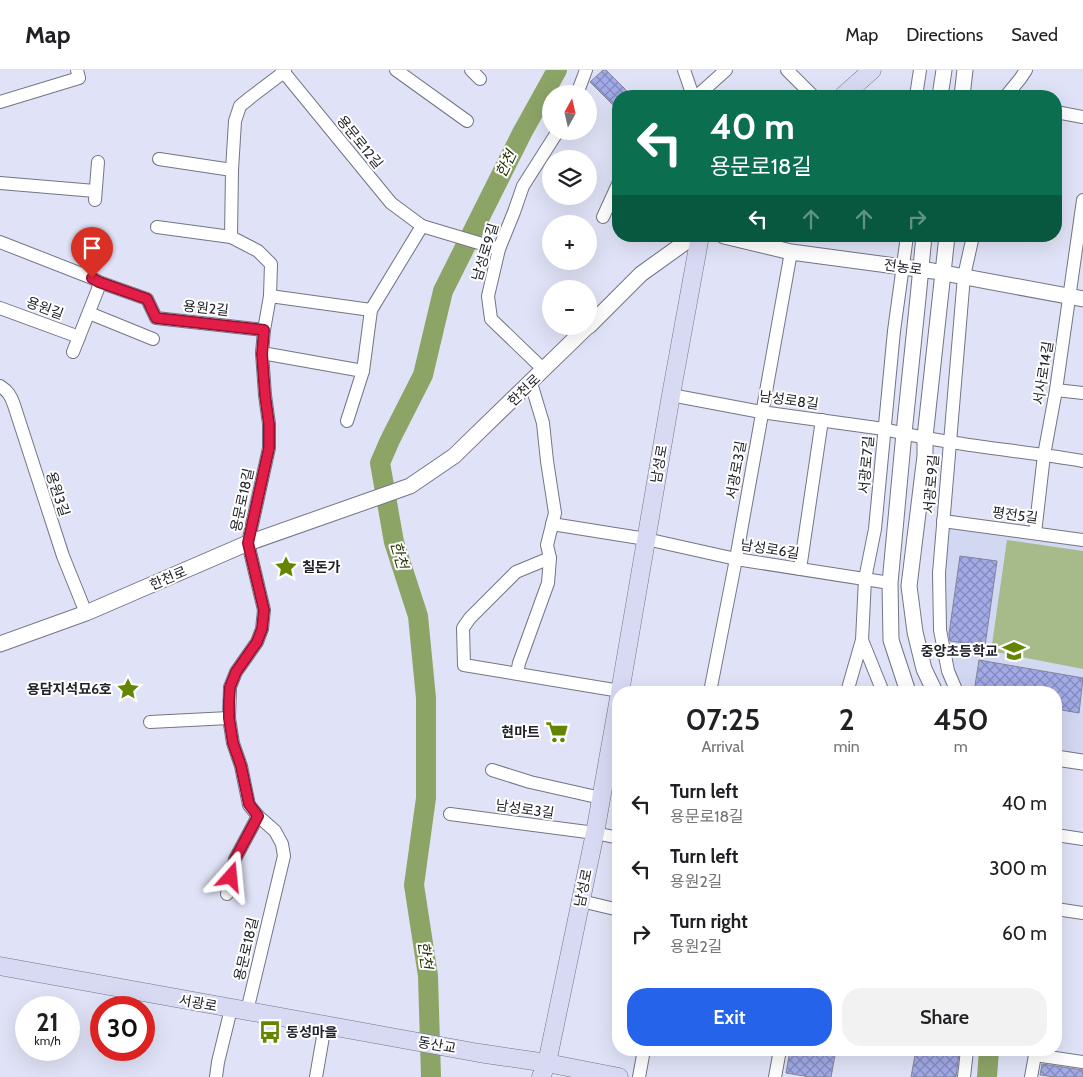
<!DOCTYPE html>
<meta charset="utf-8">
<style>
:root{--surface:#fff;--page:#f2f2f2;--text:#202124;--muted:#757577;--line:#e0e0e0;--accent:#2563eb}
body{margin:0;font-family:Cabin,"Noto Sans KR",sans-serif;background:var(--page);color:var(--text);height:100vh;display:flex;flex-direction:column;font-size:19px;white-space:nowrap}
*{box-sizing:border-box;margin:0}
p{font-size:16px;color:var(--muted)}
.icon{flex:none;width:28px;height:28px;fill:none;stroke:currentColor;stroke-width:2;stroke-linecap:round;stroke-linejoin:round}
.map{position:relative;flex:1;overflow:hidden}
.sheet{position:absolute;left:612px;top:616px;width:450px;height:370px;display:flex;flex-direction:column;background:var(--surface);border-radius:20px;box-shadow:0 5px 20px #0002}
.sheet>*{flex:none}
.top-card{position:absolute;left:612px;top:20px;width:450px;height:152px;border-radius:20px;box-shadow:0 5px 20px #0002;background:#0b6e4f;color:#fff;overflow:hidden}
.needle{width:32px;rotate:8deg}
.controls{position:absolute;left:542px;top:15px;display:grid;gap:10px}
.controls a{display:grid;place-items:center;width:55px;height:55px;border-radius:50%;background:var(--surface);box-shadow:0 5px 20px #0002;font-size:25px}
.speed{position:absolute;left:15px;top:926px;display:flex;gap:10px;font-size:25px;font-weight:700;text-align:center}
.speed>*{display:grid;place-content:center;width:65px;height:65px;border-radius:50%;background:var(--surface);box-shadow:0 5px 20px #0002;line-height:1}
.speed small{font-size:12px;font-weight:400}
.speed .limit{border:8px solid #d22;background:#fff;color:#111}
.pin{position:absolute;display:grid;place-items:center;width:42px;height:42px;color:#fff;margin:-51px -21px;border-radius:50% 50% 50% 0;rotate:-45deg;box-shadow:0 0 5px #0007}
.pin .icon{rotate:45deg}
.me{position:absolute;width:55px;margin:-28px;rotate:18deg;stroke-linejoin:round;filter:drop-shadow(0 0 4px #0008)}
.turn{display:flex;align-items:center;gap:18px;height:105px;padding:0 15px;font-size:22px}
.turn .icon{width:65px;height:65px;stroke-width:2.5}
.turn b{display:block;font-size:35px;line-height:42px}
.lanes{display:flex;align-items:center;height:48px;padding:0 15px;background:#0003;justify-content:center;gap:25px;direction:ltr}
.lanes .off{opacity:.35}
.eta{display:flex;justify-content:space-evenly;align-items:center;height:85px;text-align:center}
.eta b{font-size:30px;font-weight:600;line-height:35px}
.cta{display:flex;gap:10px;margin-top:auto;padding:10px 15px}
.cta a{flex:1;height:58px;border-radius:20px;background:var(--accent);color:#fff;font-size:20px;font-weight:600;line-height:58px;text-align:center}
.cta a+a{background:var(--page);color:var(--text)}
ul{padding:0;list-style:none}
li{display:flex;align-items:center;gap:15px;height:65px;padding:0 15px}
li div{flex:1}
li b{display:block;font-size:19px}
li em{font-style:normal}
header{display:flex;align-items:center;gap:30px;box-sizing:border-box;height:70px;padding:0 25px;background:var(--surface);border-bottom:1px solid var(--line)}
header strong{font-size:24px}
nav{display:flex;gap:28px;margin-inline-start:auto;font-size:18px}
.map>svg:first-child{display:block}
</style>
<header>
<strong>Map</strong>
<nav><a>Map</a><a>Directions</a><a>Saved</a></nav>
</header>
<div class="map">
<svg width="1083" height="1007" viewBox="0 0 1083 1007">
<defs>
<pattern id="building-cross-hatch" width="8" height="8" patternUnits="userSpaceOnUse" patternTransform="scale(1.25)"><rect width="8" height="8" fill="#a2aae7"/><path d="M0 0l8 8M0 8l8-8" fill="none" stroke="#848abb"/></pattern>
</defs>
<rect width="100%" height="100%" fill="#e0e3f7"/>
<path fill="#d3d8f2" d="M943,451L1083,470V692L1056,688V622H957L940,560Z"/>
<path fill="#a7bb8a" d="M1007,470L1083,481V599L991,581Z"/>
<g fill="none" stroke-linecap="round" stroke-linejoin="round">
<g stroke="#8da467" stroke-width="20">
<path d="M431,1007L428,906L414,815L426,728V628L418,546L394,472L380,393L390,370L423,305L443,221L522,63L557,0"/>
<path d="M987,1007L989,980"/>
</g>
</g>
<g fill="url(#building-cross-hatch)" stroke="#828597">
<path d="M603,0H606L632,26H619V41L590,12Z"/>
<path d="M960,486L997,491L985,576L950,571L949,564Z"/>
<path d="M979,590L1083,608L1079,643L1056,639V622H974Z"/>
<path d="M790,980H836L831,1007H810L786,1003Z"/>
<path d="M916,980H957L959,983L956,1007H911Z"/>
<path d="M1042,994L1083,1000V1007H1055L1040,1005Z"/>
</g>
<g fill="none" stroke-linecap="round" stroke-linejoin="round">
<defs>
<g id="minor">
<path d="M282,0L391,133L422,156L499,179"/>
<path d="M396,0L467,51"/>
<path d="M471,0L480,9"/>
<path d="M684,0L693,26"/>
<path d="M787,0L813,26"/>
<path d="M577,24L586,0"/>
<path d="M697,26L726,0"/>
<path d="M916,26L920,0"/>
<path d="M1006,26L1020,9L1026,0"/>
<path d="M0,32L79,8L77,0"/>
<path d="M1056,42L1083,47"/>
<path d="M159,89L232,100"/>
<path d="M0,113L95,121"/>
<path d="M95,130L98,92"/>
<path d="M603,147L619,112"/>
<path d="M157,157L231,167"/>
<path d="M0,172L92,208L99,212L98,219L73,282"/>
<path d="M99,212L147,229L156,248L264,260"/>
<path d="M270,226L371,240"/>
<path d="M0,238L79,267"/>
<path d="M89,243L153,269"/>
<path d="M262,283L363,301"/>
<path d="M544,300L491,249L488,226L499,179L514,142L523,116L558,61"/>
<path d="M0,316C8,321 11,326 14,335L63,486L86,543"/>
<path d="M1056,320L1083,323"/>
<path d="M671,325L761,342L884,359C949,375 1017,380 1083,391"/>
<path d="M347,351L363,301L371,240L422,156"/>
<path d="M943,451L1083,470"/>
<path d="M552,454L646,469L736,489L890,513"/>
<path d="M1035,463L1044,385L1056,320L1083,130"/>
<path d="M550,488L516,502L470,548L463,558L464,595L620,621"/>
<path d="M800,499L822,350"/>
<path d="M517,603L519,593L548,513L550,488L547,475L555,443L547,391L543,353L531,313"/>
<path d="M710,622L736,489L791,182"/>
<path d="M847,622L862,570"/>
<path d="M883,622L862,570L865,509L875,459L894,261L907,166"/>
<path d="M957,622L948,601L940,560L939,503L964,206L973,166"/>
<path d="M150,652L229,648"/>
<path d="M492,700L530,712L601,728"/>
<path d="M450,744L595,763L619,768"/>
<path d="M1056,765L1083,769"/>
<path d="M227,824L235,789L258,746"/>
<path d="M581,831L619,840"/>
<path d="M1056,839L1083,843"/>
<path d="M247,941L284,786L282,774L275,761L258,746L249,735L241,696L233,673L229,648L230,617L236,602L257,572L262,559L264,540L248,473L269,378V354L265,325L262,283L264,260L270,226L271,194L258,181L231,167L232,100L235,51L240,36L251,27L284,2L285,0"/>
<path d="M1035,985L1083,992"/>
<path d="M216,1007L218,992L231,939"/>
<path d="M316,1007L325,955"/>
<path d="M639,1007L644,980"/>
<path d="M775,1007L780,980"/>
<path d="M964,1007L967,980"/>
<path d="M1031,1007L1036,980"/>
</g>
<g id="tertiary">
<path d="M940,26L944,0"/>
<path d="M962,26L965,0"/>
<path d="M724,166L791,182L933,201L1083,229"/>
<path d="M589,256L641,204L694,166"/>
<path d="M0,574L86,543L248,473L410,416L454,386L588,256"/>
<path d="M908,622L891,570L890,513L904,363L918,228L924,166"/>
<path d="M935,622L924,599L915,562L909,516L925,386V367L947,166"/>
<path d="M1056,688L1083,692"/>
</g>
<g id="secondary">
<path d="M843,26L872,0"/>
<path d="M620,622L671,325L700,166"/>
<path d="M0,896L479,983L547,993L619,1007"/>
<path d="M541,1007L547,993L595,763L619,628"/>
</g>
</defs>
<use href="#minor" stroke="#727586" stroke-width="14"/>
<use href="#tertiary" stroke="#727586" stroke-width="17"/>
<use href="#secondary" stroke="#727586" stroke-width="19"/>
<use href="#minor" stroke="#fff" stroke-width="12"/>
<use href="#tertiary" stroke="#fff" stroke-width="15"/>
<use href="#secondary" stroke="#d8daf4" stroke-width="18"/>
</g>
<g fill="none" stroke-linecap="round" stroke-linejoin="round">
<defs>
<path id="route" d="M92,208L99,212L147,229L156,248L264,260L262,284L265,325L269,354V378L248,473L264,540L262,559L257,572L236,602L230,617L229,631V648L233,673L241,696L249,734L258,746L235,789L231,807"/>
</defs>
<use href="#route" stroke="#92132f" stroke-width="12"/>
<use href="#route" stroke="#e11d48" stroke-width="9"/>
</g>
<defs>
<symbol id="sight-bare" viewBox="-9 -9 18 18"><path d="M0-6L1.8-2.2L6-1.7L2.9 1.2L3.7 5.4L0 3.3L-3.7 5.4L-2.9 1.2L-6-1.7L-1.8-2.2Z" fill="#638501" stroke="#fff" stroke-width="2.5" paint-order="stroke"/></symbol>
<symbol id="school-bare" viewBox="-9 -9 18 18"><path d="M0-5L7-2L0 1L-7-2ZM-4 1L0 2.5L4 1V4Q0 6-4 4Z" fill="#638501" stroke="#fff" stroke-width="2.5" paint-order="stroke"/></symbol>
<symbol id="supermarket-bare" viewBox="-9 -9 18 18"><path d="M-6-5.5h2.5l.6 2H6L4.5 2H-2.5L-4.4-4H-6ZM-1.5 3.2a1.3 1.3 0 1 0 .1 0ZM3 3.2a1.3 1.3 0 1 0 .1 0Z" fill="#638501" stroke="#fff" stroke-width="2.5" paint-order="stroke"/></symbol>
<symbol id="bus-bare" viewBox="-9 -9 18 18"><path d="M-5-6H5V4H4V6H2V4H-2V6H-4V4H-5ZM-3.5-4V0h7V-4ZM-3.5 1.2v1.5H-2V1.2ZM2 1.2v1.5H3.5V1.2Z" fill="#638501" stroke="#fff" stroke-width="2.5" paint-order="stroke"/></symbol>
</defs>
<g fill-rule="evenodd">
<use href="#sight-bare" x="270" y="481" width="32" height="32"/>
<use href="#school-bare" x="998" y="565" width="32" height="32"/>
<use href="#sight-bare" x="112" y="603" width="32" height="32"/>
<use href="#supermarket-bare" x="541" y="646" width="32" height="32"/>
<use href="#bus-bare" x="254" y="946" width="32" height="32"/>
</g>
<g text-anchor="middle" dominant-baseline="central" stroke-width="4" stroke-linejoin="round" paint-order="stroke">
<g font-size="14" fill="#22232a" stroke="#fff">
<text transform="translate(360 72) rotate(51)">용문로12길</text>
<text transform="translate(485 182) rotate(-73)">남성로9길</text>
<text transform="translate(903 197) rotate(8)">전농로</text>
<text transform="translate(45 238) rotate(20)">용원길</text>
<text transform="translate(206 238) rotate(6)">용원2길</text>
<text transform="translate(1043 303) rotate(-81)">서사로14길</text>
<text transform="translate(524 320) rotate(-44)">한천로</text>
<text transform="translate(789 330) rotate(8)">남성로8길</text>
<text transform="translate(659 394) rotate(-80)">남성로</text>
<text transform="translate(866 395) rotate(-85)">서광로7길</text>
<text transform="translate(736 400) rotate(-80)">서광로3길</text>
<text transform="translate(931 414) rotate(-85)">서광로9길</text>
<text transform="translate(58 424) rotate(72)">용원3길</text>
<text transform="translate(242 430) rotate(-78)">용문로18길</text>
<text transform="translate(1015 445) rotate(8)">평전5길</text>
<text transform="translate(770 479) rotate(9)">남성로6길</text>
<text transform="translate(168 508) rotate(-23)">한천로</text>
<text transform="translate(525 739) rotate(8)">남성로3길</text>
<text transform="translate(583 818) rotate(-78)">남성로</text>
<text transform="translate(246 879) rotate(-77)">용문로18길</text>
<text transform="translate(198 933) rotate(10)">서광로</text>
<text transform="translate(437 975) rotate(10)">동산교</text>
</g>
<g font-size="14" font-weight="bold" fill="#22232a" stroke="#fff" text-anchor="end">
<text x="302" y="497" text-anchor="start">칠돈가</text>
<text x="998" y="581">중앙초등학교</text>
<text x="112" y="619">용담지석묘6호</text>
<text x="540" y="662">현마트</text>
<text x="286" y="962" text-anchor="start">동성마을</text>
</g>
<g font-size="15" font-style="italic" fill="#243203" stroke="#fff">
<text transform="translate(506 94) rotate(-64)">한천</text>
<text transform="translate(399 485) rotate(74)">한천</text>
<text transform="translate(425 885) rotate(82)">한천</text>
</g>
</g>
</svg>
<div class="controls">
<a><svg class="needle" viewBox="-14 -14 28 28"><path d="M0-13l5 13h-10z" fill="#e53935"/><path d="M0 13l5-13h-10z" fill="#757577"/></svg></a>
<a><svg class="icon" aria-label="layers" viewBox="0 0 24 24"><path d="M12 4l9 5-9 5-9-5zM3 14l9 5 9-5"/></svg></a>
<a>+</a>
<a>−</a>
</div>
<div class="speed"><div>21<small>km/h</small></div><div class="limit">30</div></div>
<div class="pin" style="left:92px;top:208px;background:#d93025"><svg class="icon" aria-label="arrive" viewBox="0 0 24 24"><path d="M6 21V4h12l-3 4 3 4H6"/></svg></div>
<svg class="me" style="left:231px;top:807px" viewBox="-20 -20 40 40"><path d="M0-17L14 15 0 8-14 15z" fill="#e11d48" stroke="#fff" stroke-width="4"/></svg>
<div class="top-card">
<div class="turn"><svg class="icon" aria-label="left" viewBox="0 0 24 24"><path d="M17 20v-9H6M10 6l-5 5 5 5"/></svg><div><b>40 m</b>용문로18길</div></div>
<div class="lanes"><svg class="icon" aria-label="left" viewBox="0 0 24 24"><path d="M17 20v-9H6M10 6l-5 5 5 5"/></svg><svg class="icon off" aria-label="ahead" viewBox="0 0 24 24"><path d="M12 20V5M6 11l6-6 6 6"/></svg><svg class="icon off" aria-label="ahead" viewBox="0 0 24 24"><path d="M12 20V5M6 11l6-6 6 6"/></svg><svg class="icon off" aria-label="right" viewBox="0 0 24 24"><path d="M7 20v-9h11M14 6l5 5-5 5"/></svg></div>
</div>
<section class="sheet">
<div class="eta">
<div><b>07:25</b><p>Arrival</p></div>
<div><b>2</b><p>min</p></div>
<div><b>450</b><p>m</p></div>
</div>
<ul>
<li><svg class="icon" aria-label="left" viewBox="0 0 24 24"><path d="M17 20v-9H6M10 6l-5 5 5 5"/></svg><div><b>Turn left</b><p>용문로18길</p></div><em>40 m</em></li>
<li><svg class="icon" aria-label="left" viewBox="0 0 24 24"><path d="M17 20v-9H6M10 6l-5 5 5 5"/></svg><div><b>Turn left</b><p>용원2길</p></div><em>300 m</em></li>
<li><svg class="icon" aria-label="right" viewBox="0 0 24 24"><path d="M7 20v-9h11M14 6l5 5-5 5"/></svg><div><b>Turn right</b><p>용원2길</p></div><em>60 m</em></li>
</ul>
<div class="cta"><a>Exit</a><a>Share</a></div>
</section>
</div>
